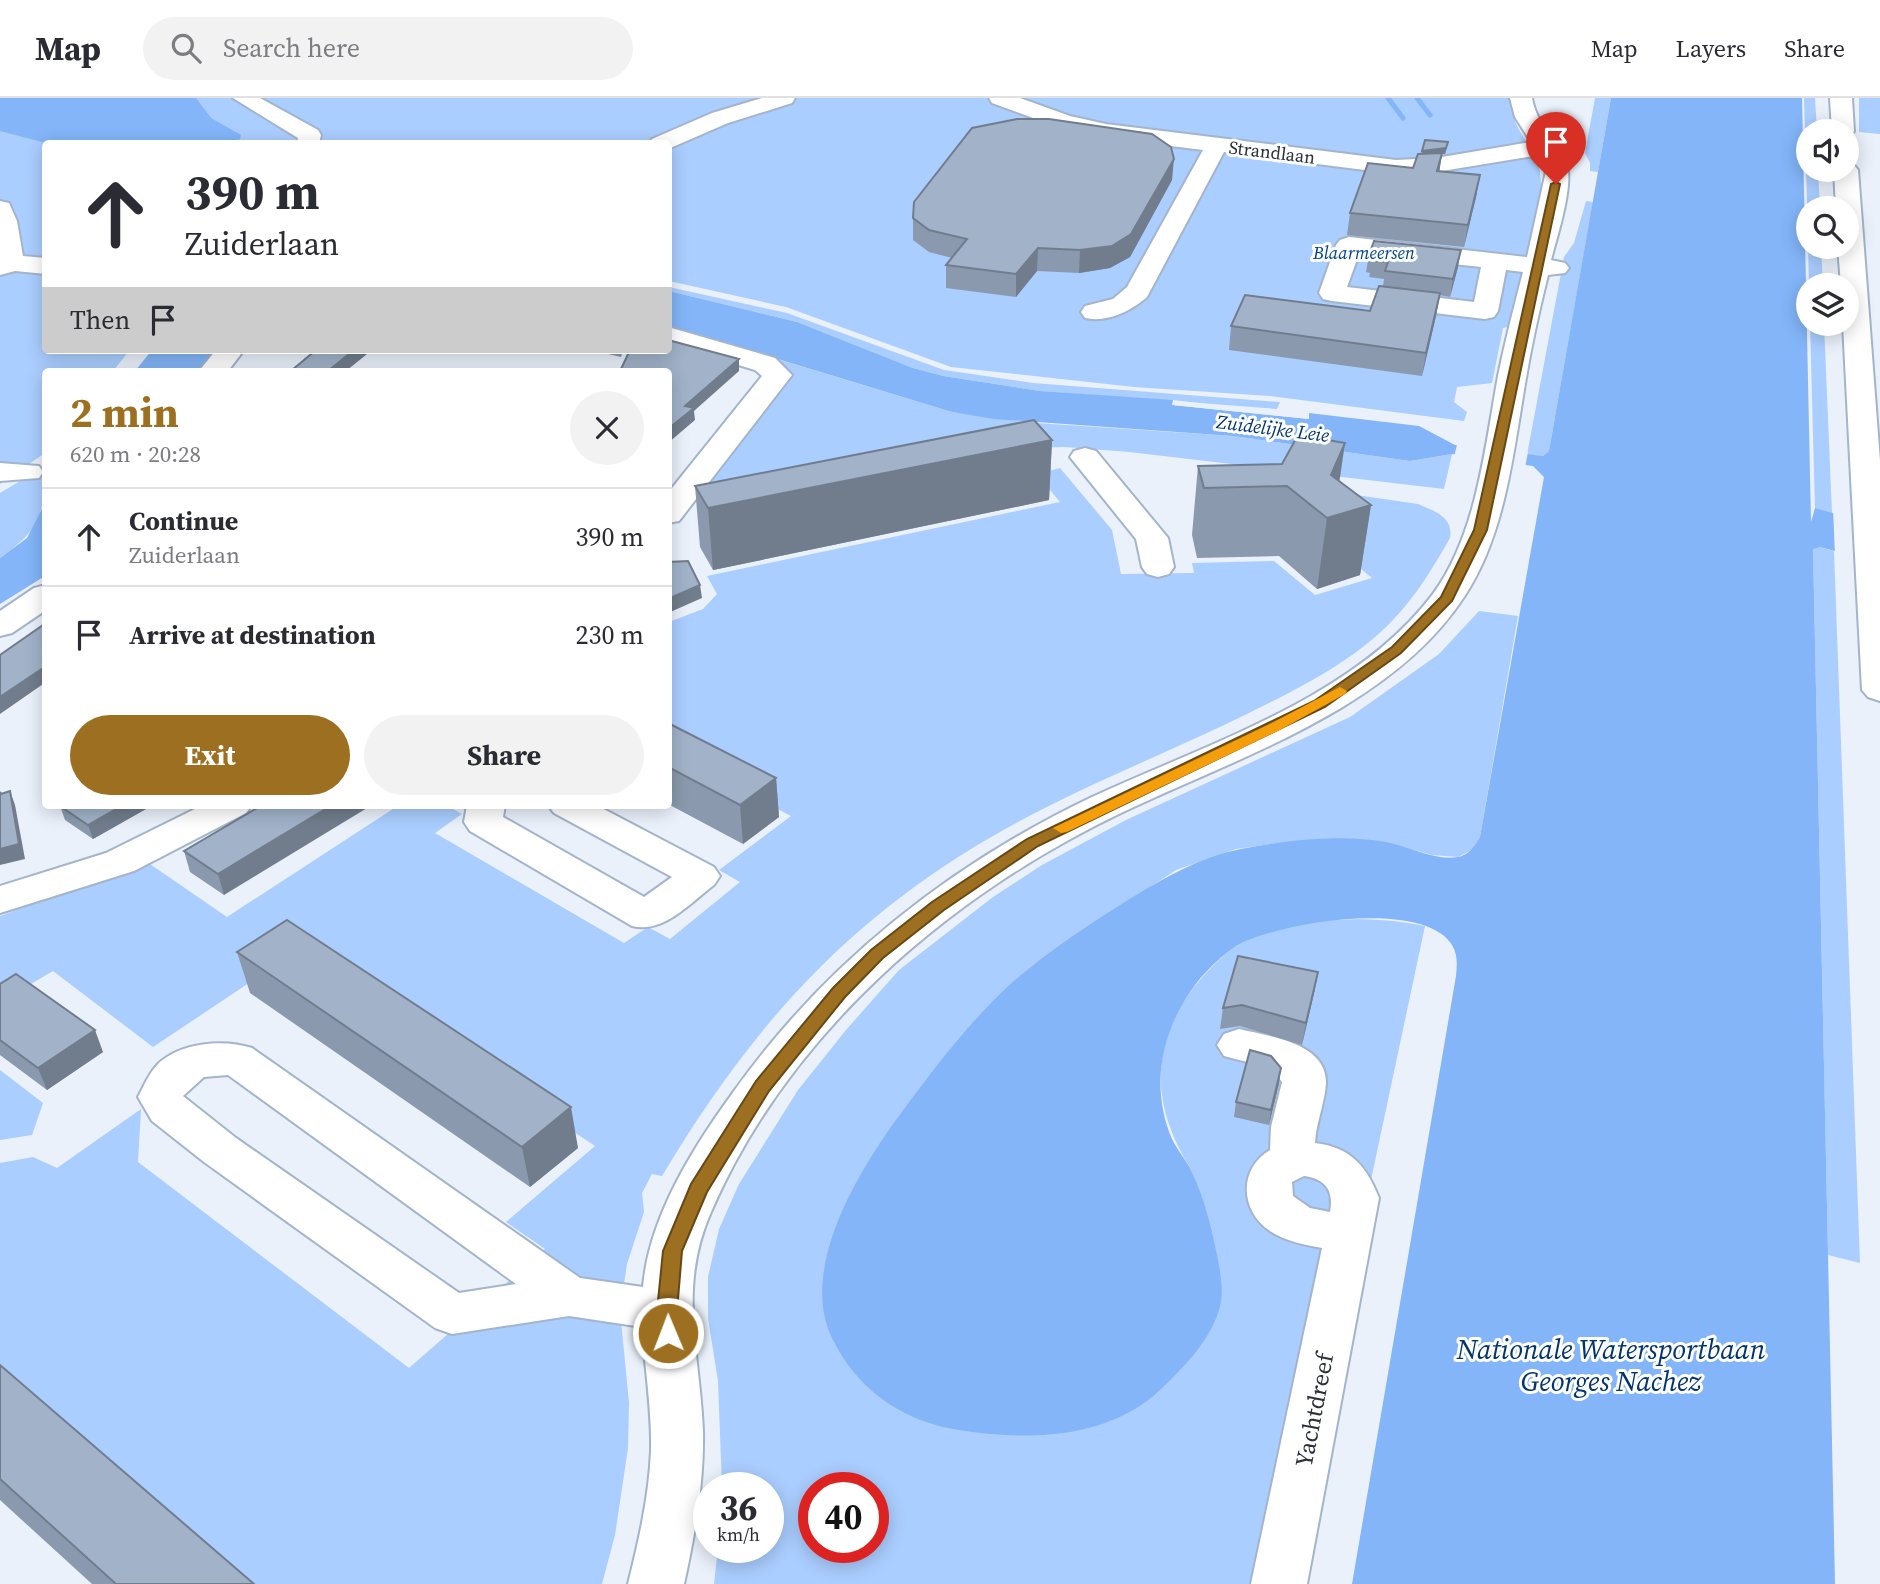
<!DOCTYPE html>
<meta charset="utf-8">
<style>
:root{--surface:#fff;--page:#f2f2f3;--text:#2b2b33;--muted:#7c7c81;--line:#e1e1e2;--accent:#9d6f21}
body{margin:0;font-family:"Source Serif 4",serif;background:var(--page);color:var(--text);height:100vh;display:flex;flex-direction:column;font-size:26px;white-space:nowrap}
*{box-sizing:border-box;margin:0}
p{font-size:23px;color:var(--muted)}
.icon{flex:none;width:38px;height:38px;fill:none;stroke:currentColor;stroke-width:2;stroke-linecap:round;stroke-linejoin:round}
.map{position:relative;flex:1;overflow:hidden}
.drawer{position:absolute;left:42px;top:270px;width:630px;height:441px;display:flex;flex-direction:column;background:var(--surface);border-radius:7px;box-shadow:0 4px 18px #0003}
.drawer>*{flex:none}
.banner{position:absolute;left:42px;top:42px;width:630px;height:214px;border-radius:7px;box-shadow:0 4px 18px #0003;background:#fff;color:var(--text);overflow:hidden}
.tools{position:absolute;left:1796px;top:21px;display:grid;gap:14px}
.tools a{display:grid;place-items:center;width:63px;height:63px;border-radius:50%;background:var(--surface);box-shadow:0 4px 18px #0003;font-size:35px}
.speed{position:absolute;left:693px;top:1374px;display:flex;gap:14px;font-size:35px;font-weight:700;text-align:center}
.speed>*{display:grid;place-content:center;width:91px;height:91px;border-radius:50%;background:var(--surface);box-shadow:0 4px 18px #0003;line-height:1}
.speed small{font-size:18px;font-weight:400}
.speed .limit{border:10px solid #d22;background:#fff;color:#111}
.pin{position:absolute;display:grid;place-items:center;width:60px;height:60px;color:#fff;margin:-72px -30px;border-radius:50% 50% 50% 0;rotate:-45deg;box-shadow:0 0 7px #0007}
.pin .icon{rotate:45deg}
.me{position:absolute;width:77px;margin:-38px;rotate:359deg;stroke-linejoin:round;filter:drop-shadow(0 0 5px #0008)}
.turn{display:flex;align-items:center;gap:24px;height:147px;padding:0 28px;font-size:32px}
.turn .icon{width:91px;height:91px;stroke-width:2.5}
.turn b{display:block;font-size:49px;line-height:60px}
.then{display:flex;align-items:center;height:66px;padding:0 28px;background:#0003;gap:14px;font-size:26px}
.round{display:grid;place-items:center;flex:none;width:74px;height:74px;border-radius:37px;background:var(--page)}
.headline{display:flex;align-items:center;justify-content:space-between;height:119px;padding:0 28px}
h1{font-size:42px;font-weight:700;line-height:52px;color:var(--accent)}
.action{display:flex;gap:14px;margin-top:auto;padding:14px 28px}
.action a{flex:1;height:80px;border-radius:42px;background:var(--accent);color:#fff;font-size:28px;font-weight:700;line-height:80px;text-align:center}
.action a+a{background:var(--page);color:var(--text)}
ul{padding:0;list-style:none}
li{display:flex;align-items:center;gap:21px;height:98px;padding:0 28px;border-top:2px solid var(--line)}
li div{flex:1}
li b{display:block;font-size:26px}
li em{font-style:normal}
header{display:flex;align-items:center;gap:42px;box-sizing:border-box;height:98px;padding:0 35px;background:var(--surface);border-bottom:2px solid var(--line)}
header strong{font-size:33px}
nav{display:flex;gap:38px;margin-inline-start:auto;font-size:24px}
.search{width:490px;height:63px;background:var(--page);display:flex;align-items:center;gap:18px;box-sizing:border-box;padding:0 24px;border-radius:38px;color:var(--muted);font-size:26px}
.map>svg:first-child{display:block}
</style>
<header>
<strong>Map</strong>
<div class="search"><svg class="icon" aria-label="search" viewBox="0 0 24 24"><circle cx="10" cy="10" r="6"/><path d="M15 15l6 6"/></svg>Search here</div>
<nav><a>Map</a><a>Layers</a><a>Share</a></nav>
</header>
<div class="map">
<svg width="1880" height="1486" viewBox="0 0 1880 1486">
<rect width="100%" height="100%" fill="#eaf1fb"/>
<g fill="#aaceff" fill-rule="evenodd">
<path d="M0,0H1512C1508,31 1536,46 1540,74C1546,120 1523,182 1513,228L1503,230L1492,285L1457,289L1454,304L1467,314L1464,323L1270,298L1134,289L951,269L786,209L669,183L668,46H46V252H130L113,273H46L45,355L0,386Z"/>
<path d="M1595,0H1611L1598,74L1590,73V65L1585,55Z"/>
<path d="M1804,0H1815L1817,33H1808V72H1818L1820,110H1808V140Z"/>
<path d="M1859,0H1880V36L1859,34Z"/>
<path d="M1586,103L1593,104L1549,353L1543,358L1527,357L1564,159L1574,145Z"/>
<path d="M1808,149H1821L1823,187H1809Z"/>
<path d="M669,189L787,215L944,272L1033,285L1280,304L1277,311L1040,293L943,278L913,270L797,224L669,193Z"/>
<path d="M1810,226H1824L1832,415L1815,410Z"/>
<path d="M668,228L952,314L1036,325L1233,338L1410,363L1452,356L1444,391L1129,354L1065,349L1027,350L715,407L693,403L788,274L669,234Z"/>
<path d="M45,368C45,417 40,431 0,460V395Z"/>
<path d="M1060,370L1112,432L1121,476L1194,475L1192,465L1274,463L1315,497L1372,480L1334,449L1267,384L1418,406C1434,413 1454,419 1450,440C1433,470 1416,498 1393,522C1355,562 1300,590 1251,614C1158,660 1060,696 971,751C833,836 744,941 662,1078L652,1076L642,1095L644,1114L627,1166L620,1212L629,1305L628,1350L615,1437L602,1486H251L0,1269V1065L33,1059L57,1070L141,1011L138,1064L409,1270L545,1151L506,1124L595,1048L300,851L153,949L53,873L0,904V818L147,764L227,819L399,707H446L462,716L435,735L624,845L648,829L670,841L740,784L719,772L791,718L669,654V524L703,511L717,496L707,478L1060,404L1037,376Z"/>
<path d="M1820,449L1834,453L1860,1165L1828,1157L1813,450Z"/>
<path d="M1479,513L1518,518L1480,739L1474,751L1458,759L1432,757L1385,744L1338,741L1294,743L1236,751L1176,772L1050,855L1192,1073C1152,1010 1148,951 1194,889C1206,875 1220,858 1237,848C1288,818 1369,816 1425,828L1371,1082L1268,1061L1324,1152L1260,1486H714L718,1449H768V1390L722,1389L718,1283L708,1220V1179L719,1131L739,1086L798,992L846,932L899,872L993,799L1042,767L1126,722L1350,619L1439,556ZM814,1390H873V1449H814Z"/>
<path d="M0,972L43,1005L32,1037L0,1042Z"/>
<path d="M1331,1076L1332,1116L1288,1105V1078Z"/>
</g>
<g fill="#83b5f8">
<path d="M0,0H196L211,20L241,37L240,41L225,46L46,45L0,33Z"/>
<path d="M1611,0H1802L1811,424L1815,410L1880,428V465L1820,449L1813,451L1835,1486H1352L1456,878C1457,867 1458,857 1452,847C1424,800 1274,824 1235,849C1215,862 1197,882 1185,902C1159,944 1152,995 1172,1041C1178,1054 1188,1064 1193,1077C1205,1102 1211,1129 1217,1157C1220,1172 1224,1193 1220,1208C1212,1241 1184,1269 1160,1292C1106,1343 1022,1343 953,1331C899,1321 857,1290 833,1242C798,1174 856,1077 896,1022C929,977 962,933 1002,894C1039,859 1085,829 1128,802C1164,780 1200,759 1241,751C1287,742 1340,736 1386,744C1408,748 1435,763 1458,759C1469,757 1475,748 1480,739L1544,379L1533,368L1452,356L1410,363L1233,338L994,321L952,314L669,228V193L797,224L913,270L943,278L1040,293L1173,302V307L1309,321V315L1419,328L1455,347L1543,358L1549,353Z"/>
<path d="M152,252H214L199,273H135Z"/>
<path d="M45,405V478L0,506V460L27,440Z"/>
</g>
<g fill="#eaf1fb">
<path d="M1173,302L1306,317L1309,315V321L1172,307Z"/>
<path d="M1458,343L1528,354L1525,370L1454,359Z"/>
<path d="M1833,411L1880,424V469L1835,457Z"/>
</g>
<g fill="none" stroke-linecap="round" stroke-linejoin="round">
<g stroke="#83b5f8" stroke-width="5">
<path d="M1388,0L1403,20"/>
<path d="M1417,0L1430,17"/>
</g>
<defs>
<g id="minor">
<path d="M233,0H260L318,32L321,37L319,46H297L298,40Z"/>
<path d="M762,0H795L792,5L728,25L668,51V46H649L652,41L712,15Z"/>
<path d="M989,0H1020L1070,18L1106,26L1396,62L1436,60L1531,44L1515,19L1510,0H1532C1536,25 1555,40 1565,61C1576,82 1557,138 1551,162L1565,165L1569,170L1565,175L1548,177C1539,213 1531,249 1525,286C1513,357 1505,437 1464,499C1391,611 1236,660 1121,715C948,798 788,936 711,1114C677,1191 700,1254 703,1333C704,1385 695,1436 684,1486H628C639,1442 649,1398 651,1353C652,1312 645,1271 642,1229L569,1218L452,1236L435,1230L204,1064L152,1023L138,999C144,988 149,975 158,966C181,944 224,941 252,950L580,1180L643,1189C649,1120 692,1051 732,996C823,867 949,767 1092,699C1206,646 1354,601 1433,496C1477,436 1485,349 1498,278C1505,243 1514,209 1523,174L1506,172L1498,213L1494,219L1485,221L1332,203L1323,201L1319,195L1336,147L1340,142L1349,139L1527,159L1546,73L1540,57L1436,74L1396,76L1224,54L1147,199C1131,213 1107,225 1085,220L1081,214L1085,208L1113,201L1127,189L1203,52L1106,40L1055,28L992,5ZM1359,156L1481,169L1474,204L1347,189ZM228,977L516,1186L459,1195L236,1040L183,998L204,979Z"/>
<path d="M1830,0H1852L1854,33L1851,38L1846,39V33H1832Z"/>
<path d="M1846,65L1854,67L1858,72L1880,363V603L1868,599L1862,592L1843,226H1846V187H1841L1838,149H1846V110H1836L1834,72H1846Z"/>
<path d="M0,103L9,105L17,123L23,158L46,160V176L15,173L0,177Z"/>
<path d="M668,229L775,260L792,277L679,423L668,425V395L762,278L755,272L668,246Z"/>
<path d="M216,252H244L228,273H199Z"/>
<path d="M1085,350L1096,353L1168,440L1174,469L1169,476L1158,479L1147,476L1142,469L1136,441L1070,359L1074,353Z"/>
<path d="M0,365L39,368L43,374L39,380L0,383Z"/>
<path d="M46,487V512L12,535L0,538V513L34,490Z"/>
<path d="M203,707H252L246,715L134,773L0,815V788L106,755Z"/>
<path d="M467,707H505L503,719L644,799L672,779L554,715L548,707H596L714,769L720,778L714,787C690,805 663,836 632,828L470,733L464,724Z"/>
<path d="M1239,931C1267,938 1327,944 1326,985C1325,1005 1316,1024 1315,1045C1351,1049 1367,1069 1379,1100L1307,1486H1251L1322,1150C1305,1147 1285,1143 1270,1133C1240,1113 1238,1071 1270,1052L1271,1029L1282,984L1270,970L1224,958L1217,947L1224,936ZM1304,1078C1326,1081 1334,1093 1330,1114L1310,1110L1293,1098L1292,1084Z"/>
</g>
</defs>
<use href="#minor" stroke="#a3b4cb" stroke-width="4"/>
<use href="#minor" fill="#fff" fill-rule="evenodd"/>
</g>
<g fill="#8a99ad">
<path d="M1447,50L1445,56H1442L1439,73L1480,77L1476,99L1464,149L1347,137L1350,115L1413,70Z"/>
<path d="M1172,82L1130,159L1110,170L1079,175L1037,173L1016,199L946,190V167L952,160L929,154L913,142V120Z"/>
<path d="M1369,157L1458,169L1450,199L1440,197L1436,218L1422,278L1229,252L1231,228L1370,213L1383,188L1384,181L1369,179L1370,175L1366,174Z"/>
<path d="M591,252H623L621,259Z"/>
<path d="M1052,342L1049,402L713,472L700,449L695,388Z"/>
<path d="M1198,368L1340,383L1371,407L1360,477L1317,491L1279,458L1197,460L1192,437Z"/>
<path d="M668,625L776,680L779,719L743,746L668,706Z"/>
<path d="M61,707H153L93,741L65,722L60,708Z"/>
<path d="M262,707L224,797L190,774L184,753Z"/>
<path d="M237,854L578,1050L530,1089L250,895Z"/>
<path d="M1318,874L1314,895L1302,947L1240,928L1220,931L1223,910Z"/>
<path d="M0,886L103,954L47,992L0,957Z"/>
<path d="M1279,985L1269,1027L1234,1019L1236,1004Z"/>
<path d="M0,1267L254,1486H92L0,1402Z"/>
</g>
<g fill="#717d8d">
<path d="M1448,44L1445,56H1442L1439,76L1421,58L1422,53Z"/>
<path d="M1174,61L1172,82L1130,159L1110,170L1079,175L1080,152Z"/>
<path d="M1480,77L1476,99L1464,149L1468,127Z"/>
<path d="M1038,150L1037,173L1016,199V176Z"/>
<path d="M1461,152L1458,169L1450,199L1453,181Z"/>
<path d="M1440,195L1436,218L1422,278L1426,255Z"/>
<path d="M354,252H372L346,273H328Z"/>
<path d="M739,261V273L694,313L695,322L668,345V331L685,308Z"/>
<path d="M1052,342L1049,402L713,472L708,410Z"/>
<path d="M1345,345L1335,414L1371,407L1360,477L1317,491L1327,420L1331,377Z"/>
<path d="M700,487L702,500L668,515V501Z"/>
<path d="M46,568V584L0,616V599Z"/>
<path d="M776,680L779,719L743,746L740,707Z"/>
<path d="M10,693L15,707L25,761L0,767V751Z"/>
<path d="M123,707H153L93,741L88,727Z"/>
<path d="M332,707H372L224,797L218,776Z"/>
<path d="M1318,874L1314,895L1302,947L1306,925Z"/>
<path d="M95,932L103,954L47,992L38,970Z"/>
<path d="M1281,970L1279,985L1269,1027L1271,1012Z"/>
<path d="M571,1009L578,1050L530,1089L522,1049Z"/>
</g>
<g fill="#a1b2c9" stroke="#717d8d" stroke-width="2">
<path d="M1017,21H1049L1152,36L1171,49L1174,61L1131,136L1112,148L1080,152L1038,150L1016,176L946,167L967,141L929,132L913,120L914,104L972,30Z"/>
<path d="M1425,42L1448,44L1446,50L1422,53Z"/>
<path d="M1442,55L1437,73L1480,77L1468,127L1350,115L1368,65L1413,70L1418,56Z"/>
<path d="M1374,143L1461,152L1453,181L1385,173L1388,164L1371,162L1373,158L1369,157Z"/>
<path d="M1379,188L1440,195L1426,255L1231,228L1245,197L1370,213Z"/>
<path d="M668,242L739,261L685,308L694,310L668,331V273H620L630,252H668Z"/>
<path d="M316,252H354L328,273L292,272Z"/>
<path d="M1034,322L1052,342L708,410L695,388Z"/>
<path d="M1298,337L1345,345L1331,377L1371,407L1327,420L1287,388L1204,390L1198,368L1282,366Z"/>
<path d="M688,463L700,487L668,501V464Z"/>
<path d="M46,525V568L0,599V557Z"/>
<path d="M668,625L776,680L740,707L668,669Z"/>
<path d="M10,693L19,746L0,751V694L1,696Z"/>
<path d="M61,707H123L88,727L60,708Z"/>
<path d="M262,707H332L218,776L184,753Z"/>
<path d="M287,822L571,1009L522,1049L237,854Z"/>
<path d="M1238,858L1318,874L1306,925L1242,907L1223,910Z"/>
<path d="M16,876L95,932L38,970L0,942V886Z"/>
<path d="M1250,952L1271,958L1281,970L1271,1012L1236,1004Z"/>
<path d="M0,1267L254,1486H116L0,1381Z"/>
</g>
<path fill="#9d6f21" stroke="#664815" stroke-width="2" d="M1556,84L1560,86L1487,432L1452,503L1401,555L1325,609L1038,748L944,812L883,860L845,899L769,993L707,1094L682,1153L677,1213L679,1235L676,1241L668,1243L661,1241L657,1213L663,1153L691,1086L756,983L833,890L871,852L932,804L1027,741L1314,603L1392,549L1441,499L1474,432L1551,86Z"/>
<path fill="#f59e0b" d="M1340,589L1347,593L1345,596L1280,632L1067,734L1061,735L1053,730L1270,626Z"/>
<g text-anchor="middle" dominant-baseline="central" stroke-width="6" stroke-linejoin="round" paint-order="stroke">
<g font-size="18" fill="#2b313b" stroke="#fefefe">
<text transform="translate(1272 54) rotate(7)">Strandlaan</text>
</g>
<g font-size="18" font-style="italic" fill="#004491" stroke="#fefefe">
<text x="1364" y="154">Blaarmeersen</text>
</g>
<g font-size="19" font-style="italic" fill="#02346e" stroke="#fefefe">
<text transform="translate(1273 330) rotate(7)">Zuidelijke Leie</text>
</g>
<g font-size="24" fill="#2b313b" stroke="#fefefe">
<text transform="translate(1314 1312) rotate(-79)">Yachtdreef</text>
</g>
<g font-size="28" font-style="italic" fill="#02346e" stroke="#fefefe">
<text x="1611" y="1251">Nationale Watersportbaan<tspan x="1611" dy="32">Georges Nachez</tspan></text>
</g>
</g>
</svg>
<div class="tools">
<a><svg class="icon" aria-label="sound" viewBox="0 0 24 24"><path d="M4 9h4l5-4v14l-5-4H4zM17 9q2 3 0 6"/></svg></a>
<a><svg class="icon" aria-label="search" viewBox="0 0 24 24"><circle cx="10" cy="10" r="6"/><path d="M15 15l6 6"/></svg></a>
<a><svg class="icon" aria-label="layers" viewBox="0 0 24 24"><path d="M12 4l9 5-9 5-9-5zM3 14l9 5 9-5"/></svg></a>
</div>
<div class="speed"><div>36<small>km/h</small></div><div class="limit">40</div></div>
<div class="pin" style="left:1556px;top:86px;background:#d93025"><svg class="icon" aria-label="arrive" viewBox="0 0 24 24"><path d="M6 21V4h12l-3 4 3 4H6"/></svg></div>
<svg class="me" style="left:668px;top:1235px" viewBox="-20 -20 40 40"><circle r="17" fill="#9d6f21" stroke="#fff" stroke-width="3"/><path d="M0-11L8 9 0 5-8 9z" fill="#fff"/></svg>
<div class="banner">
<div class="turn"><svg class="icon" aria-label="ahead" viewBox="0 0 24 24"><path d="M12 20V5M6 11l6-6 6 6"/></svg><div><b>390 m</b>Zuiderlaan</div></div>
<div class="then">Then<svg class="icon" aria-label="arrive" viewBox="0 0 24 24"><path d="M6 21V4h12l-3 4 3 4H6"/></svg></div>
</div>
<section class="drawer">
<div class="headline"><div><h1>2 min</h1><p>620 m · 20:28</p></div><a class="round"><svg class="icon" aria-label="close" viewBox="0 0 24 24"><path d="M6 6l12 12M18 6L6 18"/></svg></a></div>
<ul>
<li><svg class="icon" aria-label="ahead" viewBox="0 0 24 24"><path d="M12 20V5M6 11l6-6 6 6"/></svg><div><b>Continue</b><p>Zuiderlaan</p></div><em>390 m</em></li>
<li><svg class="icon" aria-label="arrive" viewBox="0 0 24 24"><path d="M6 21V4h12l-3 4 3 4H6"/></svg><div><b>Arrive at destination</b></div><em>230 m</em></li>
</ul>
<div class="action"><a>Exit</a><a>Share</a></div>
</section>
</div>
